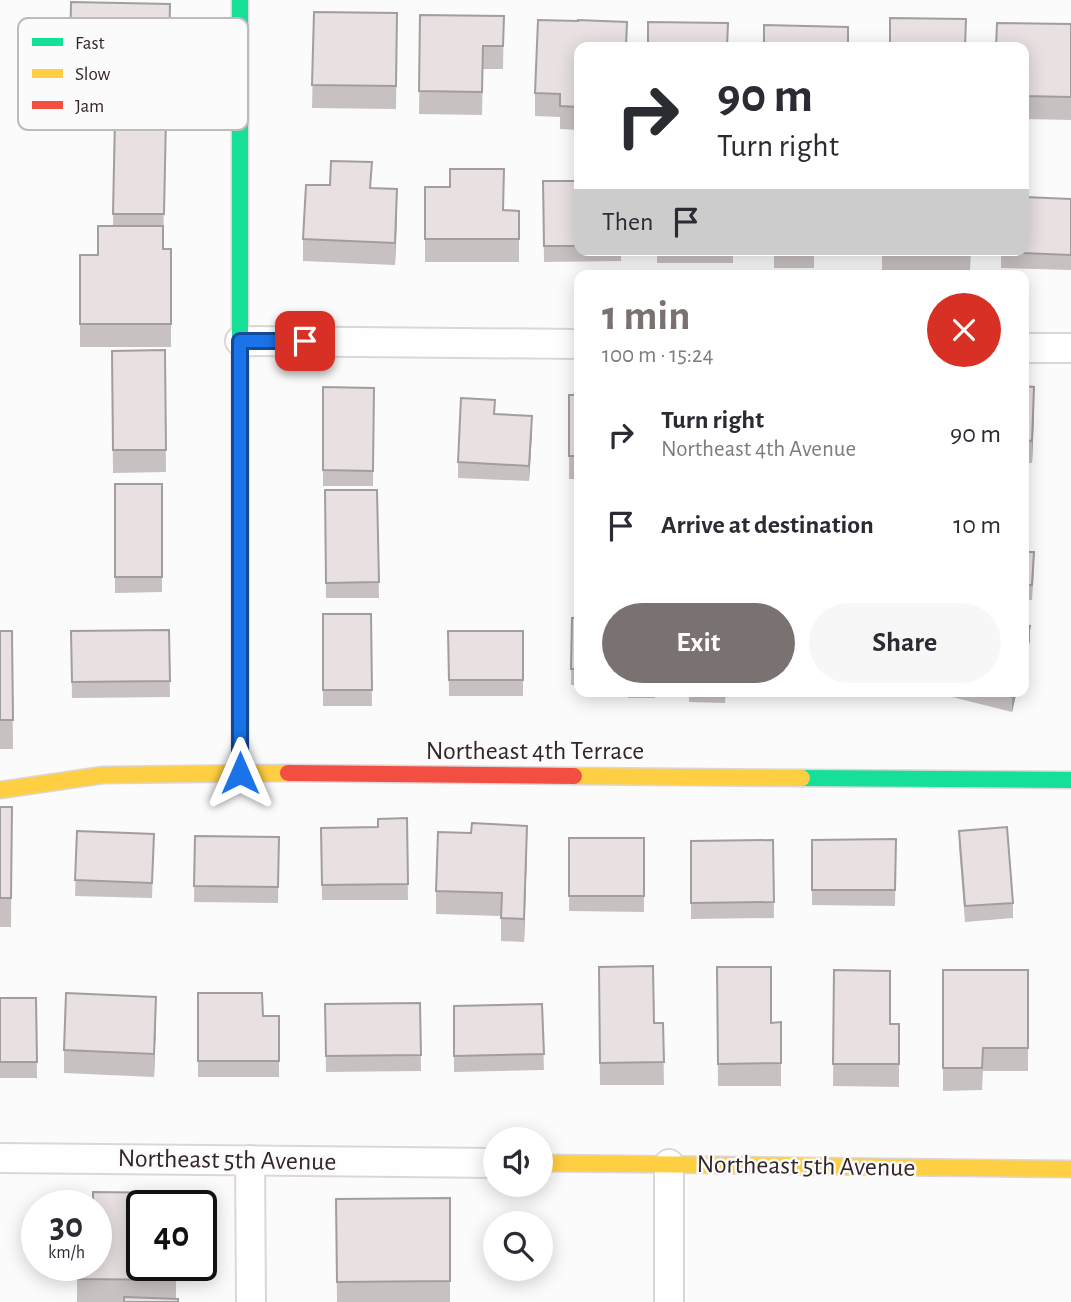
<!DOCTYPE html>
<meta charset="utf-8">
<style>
:root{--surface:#fff;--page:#f7f7f7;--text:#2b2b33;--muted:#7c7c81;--accent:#7a7171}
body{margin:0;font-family:"Alegreya Sans",sans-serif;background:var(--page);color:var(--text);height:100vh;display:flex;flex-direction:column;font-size:26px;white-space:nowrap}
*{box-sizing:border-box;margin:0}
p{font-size:23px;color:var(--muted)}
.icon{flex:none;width:38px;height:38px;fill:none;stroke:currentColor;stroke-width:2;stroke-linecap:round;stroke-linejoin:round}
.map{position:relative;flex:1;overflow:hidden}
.panel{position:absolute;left:574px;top:270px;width:455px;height:427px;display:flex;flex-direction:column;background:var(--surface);border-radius:14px;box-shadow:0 4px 18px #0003}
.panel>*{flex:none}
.guide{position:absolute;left:574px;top:42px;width:455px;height:214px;border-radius:14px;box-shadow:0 4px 18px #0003;background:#fff;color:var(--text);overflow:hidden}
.controls{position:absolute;left:483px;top:1127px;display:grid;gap:14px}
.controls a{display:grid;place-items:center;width:70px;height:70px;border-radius:50%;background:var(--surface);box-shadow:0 4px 18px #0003;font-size:35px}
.speed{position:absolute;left:21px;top:1190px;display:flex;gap:14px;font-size:35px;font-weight:700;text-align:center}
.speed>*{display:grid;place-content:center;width:91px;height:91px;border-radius:50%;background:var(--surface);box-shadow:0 4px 18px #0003;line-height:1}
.speed small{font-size:18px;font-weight:400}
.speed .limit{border:4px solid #111;border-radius:10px;background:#fff;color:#111}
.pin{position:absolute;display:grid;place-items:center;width:60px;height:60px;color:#fff;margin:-30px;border-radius:14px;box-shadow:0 4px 10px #0006}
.me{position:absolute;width:77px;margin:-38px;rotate:0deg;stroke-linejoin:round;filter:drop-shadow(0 0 5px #0008)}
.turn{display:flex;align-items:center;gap:24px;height:147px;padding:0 28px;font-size:32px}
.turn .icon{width:91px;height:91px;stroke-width:2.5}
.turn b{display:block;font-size:49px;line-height:60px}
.then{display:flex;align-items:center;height:66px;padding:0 28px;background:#0003;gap:14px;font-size:26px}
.round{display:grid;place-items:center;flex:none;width:74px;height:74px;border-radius:37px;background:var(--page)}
.head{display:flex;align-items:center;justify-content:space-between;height:119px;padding:0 28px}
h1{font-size:42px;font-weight:600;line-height:52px;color:var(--accent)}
.action{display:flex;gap:14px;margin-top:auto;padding:14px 28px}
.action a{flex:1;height:80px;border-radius:42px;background:var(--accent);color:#fff;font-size:28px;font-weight:600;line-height:80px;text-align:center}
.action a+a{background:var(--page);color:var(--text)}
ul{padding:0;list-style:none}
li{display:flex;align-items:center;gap:21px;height:91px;padding:0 28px}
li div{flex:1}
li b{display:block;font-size:26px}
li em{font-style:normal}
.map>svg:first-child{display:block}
</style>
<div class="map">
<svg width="1071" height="1302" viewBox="0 0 1071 1302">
<rect width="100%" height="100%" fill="#fbfbfb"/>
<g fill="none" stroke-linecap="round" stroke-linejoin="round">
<defs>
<g id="street">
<path d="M240,341L579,344"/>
<path d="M1024,348H1071"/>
<path d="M0,1158L495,1163"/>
<path d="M250,1160L251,1302"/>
<path d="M669,1164V1302"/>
</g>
<g id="fast">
<path d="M240,0V773"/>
<path d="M802,778L1071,780"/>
</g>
<g id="slow">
<path d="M574,776L802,778"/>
<path d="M0,790L103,775L288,773"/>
<path d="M541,1163L1071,1169"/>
</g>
<path id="jam" d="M288,773L574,776"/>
</defs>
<use href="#street" stroke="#ddd6d7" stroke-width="32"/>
<use href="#fast" stroke="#ddd6d7" stroke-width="19"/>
<use href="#slow" stroke="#ddd6d7" stroke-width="19"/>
<use href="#jam" stroke="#ddd6d7" stroke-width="19"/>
<use href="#street" stroke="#fefefe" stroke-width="28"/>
<use href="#fast" stroke="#16e098" stroke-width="16"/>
<use href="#slow" stroke="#ffcf43" stroke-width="16"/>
<use href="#jam" stroke="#f24e42" stroke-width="16"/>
</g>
<g fill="#c8c1c2">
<path d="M71,2L170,4L169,79L70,78Z"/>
<path d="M314,12L397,13L396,109L312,108Z"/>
<path d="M420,15L504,16L503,69H483L482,115L419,114Z"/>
<path d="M1071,24V120L1024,119V47Z"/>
<path d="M579,47V130L560,129V117L535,116V93Z"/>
<path d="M115,117L166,118L163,249H171V347H80V255H98L113,226Z"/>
<path d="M543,181H579V250H621V261L544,262Z"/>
<path d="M425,187L503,210L519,211V262H425Z"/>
<path d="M372,188L397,211L395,265L303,261V239Z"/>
<path d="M1071,199V270L1001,268V250Z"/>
<rect x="657" y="250" width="76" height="13"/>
<rect x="774" y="250" width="40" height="18"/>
<path d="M882,250H971L970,271L882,270Z"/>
<path d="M165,350L166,472L113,473L112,351Z"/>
<path d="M1024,386L1034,409L1032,463H1024Z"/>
<path d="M323,387L374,388L373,486H323Z"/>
<rect x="569" y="395" width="10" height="84"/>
<path d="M532,432L529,481L458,478V462Z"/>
<path d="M115,484H162V592L115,593Z"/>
<path d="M325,490H377L379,598H326Z"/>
<path d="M1024,552L1034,568L1032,600H1024Z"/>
<path d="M323,614H371L372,706H323Z"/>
<path d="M572,618H579V685H571Z"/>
<path d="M169,630L170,697L72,698L71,631Z"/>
<path d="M0,631H12L13,749H0Z"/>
<path d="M448,631H523V696H449Z"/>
<rect x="628" y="691" width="27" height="7"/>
<path d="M689,691H726L725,703L689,702Z"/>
<rect x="817" y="691" width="60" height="6"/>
<path d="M952,691H1017L1012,712L952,697Z"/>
<path d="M0,807H12L11,927H0Z"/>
<path d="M407,818L408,900H322L321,828L378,827Z"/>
<path d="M77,831L154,834L152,898L75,896Z"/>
<path d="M959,831L1013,903V918L965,922L959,847Z"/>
<path d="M195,836L279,837L278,903L194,902Z"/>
<path d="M569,838H644V912L569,911Z"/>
<path d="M896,839L895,906L812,905V840Z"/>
<path d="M773,840L774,918L691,919V841Z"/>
<path d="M527,848L524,942L501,941V916L436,914V891Z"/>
<path d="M599,967L654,1023H663L664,1085H600Z"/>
<path d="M717,967L771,1023L781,1022V1086H718Z"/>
<path d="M834,970L890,1024H899V1087L833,1086Z"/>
<path d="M943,970H1028V1071H983L982,1090L943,1091Z"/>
<path d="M198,993L263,1016H279V1077H198Z"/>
<path d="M0,998H36L37,1078H0Z"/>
<path d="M420,1003L421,1071L326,1072L325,1004Z"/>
<path d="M542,1004L544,1070L454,1072V1006Z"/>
<path d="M156,1019L154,1077L64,1073V1050Z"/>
<path d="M450,1198V1302H337L336,1199Z"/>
<path d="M77,1265H176V1299L178,1302H77Z"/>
</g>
<g fill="#a29d9e">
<path d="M397,189V211L395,265V243Z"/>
<path d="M1034,387V409L1032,463V441Z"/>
<path d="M532,416V432L529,481V466Z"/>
<path d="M1030,626V641L1024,666V651Z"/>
<path d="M1013,691H1017L1012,712V697Z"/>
<path d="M527,826V848L524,942V919Z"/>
<path d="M156,997V1019L154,1077V1054Z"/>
</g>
<g fill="#e8e0e1" stroke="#a29d9e" stroke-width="2">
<path d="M71,2L170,4L169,57L70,55Z"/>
<path d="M314,12L397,13L396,86L312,85Z"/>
<path d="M420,15L504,16L503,46H483L482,92L419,91Z"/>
<path d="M890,18L966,19L965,47H890Z"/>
<path d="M538,20L578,21V20L627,22L626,47H579V107L560,106V94L535,93Z"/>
<path d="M648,22L728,23L727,47H648Z"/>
<path d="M997,23L1071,24V97L1024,96V47H996Z"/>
<path d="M764,25L848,27V47H764Z"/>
<path d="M115,117L166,118L164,214H113Z"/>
<path d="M331,161L372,162L370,188L397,189L395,243L303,239L306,185H330Z"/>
<path d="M450,169H504L503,210L519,211V239H425V187H450Z"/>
<path d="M543,181H579V246H544Z"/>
<path d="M1024,197L1071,199V255L1001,252V250H1024Z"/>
<path d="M98,226H163V249H171V324H80V255H98Z"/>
<path d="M165,350L166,450H113L112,351Z"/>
<path d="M1024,386L1034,387L1032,441L1024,440Z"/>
<path d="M323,387L374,388L373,471L323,470Z"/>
<rect x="569" y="395" width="10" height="61"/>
<path d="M461,398L495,400L494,414L532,416L529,466L458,462Z"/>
<rect x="115" y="484" width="47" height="93"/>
<path d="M325,490H377L379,582L326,583Z"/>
<path d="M1024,552H1034L1032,585H1024Z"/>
<path d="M323,614H371L372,690H323Z"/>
<path d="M572,618H579V669H571Z"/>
<path d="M1024,624L1030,626L1024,651Z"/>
<path d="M169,630L170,681L72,682L71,631Z"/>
<path d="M0,631H12L13,720H0Z"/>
<path d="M448,631H523V680H449Z"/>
<path d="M991,691H1013L1012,697Z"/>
<path d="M0,807H12L11,898H0Z"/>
<path d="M407,818L408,884L322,885L321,828L378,827V819Z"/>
<path d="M472,823L527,826L524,919L501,918L502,893L436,891L438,832L471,833Z"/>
<path d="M1007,827L1013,903L965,906L959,831Z"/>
<path d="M77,831L154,834L152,883L75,880Z"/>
<path d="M195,836L279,837L278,887L194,886Z"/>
<rect x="569" y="838" width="75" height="58"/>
<path d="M896,839L895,890H812V840Z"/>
<path d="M773,840L774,902L691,903V841Z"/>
<path d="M653,966L654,1023H663L664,1062L600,1063L599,967Z"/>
<path d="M717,967H771V1023L781,1022V1063L718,1064Z"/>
<path d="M834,970L890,971V1024H899V1064H833Z"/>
<path d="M943,970H1028V1048H983L982,1068H943Z"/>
<path d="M66,993L156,997L154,1054L64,1050Z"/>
<path d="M198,993H262L263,1016H279V1061H198Z"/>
<path d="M0,998H36L37,1062H0Z"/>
<path d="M420,1003L421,1055L326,1056L325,1004Z"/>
<path d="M542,1004L544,1054L454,1056V1006Z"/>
<path d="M93,1192L176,1193V1206H142V1265H176V1280L77,1279V1265H96V1206H93Z"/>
<path d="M450,1198V1281L337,1282L336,1199Z"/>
<path d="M124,1297L178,1299V1302H124Z"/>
</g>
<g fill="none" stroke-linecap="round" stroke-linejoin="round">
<defs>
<path id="route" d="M240,773V341H305"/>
</defs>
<use href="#route" stroke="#114b97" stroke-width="18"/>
<use href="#route" stroke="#1a73e8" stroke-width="12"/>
</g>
<g text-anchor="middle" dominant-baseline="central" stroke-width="5" stroke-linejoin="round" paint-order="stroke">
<g font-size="26" fill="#342627" stroke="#fbfbfb">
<text x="535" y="751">Northeast 4th Terrace</text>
<text transform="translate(227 1160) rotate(1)">Northeast 5th Avenue</text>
<text transform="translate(806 1166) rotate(1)">Northeast 5th Avenue</text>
</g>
</g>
<rect x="18" y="18" width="230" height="112" rx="10" fill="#fbfbfb" stroke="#bfbbbb" stroke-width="2"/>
<rect x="32" y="38" width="31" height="8" fill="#16e098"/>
<rect x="32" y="69" width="31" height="9" fill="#ffcf43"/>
<rect x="32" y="101" width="31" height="8" fill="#f24e42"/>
<g font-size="19" fill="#342627">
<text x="75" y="49">Fast</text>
<text x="75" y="80">Slow</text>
<text x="75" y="112">Jam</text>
</g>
</svg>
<div class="controls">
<a><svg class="icon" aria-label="sound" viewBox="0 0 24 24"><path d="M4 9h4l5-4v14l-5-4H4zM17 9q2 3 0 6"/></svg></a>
<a><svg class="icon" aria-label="search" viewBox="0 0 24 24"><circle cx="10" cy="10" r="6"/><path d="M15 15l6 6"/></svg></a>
</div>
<div class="speed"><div>30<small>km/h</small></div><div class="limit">40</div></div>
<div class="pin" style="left:305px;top:341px;background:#d93025"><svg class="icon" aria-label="arrive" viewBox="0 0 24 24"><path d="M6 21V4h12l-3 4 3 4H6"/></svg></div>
<svg class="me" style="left:240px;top:773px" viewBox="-20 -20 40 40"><path d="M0-17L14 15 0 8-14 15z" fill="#1a73e8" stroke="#fff" stroke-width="4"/></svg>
<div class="guide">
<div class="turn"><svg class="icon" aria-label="right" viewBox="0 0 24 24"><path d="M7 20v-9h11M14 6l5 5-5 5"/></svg><div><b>90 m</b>Turn right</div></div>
<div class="then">Then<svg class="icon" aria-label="arrive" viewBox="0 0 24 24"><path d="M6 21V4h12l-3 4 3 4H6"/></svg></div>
</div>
<section class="panel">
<div class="head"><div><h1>1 min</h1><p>100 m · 15:24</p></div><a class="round" style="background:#d93025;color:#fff"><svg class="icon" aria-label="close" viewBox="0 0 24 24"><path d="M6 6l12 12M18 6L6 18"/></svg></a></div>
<ul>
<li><svg class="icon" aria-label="right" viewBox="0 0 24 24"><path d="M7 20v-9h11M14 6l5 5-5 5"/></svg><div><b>Turn right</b><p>Northeast 4th Avenue</p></div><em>90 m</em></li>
<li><svg class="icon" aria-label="arrive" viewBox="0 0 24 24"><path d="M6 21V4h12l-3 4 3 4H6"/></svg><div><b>Arrive at destination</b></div><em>10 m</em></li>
</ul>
<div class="action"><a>Exit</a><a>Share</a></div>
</section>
</div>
